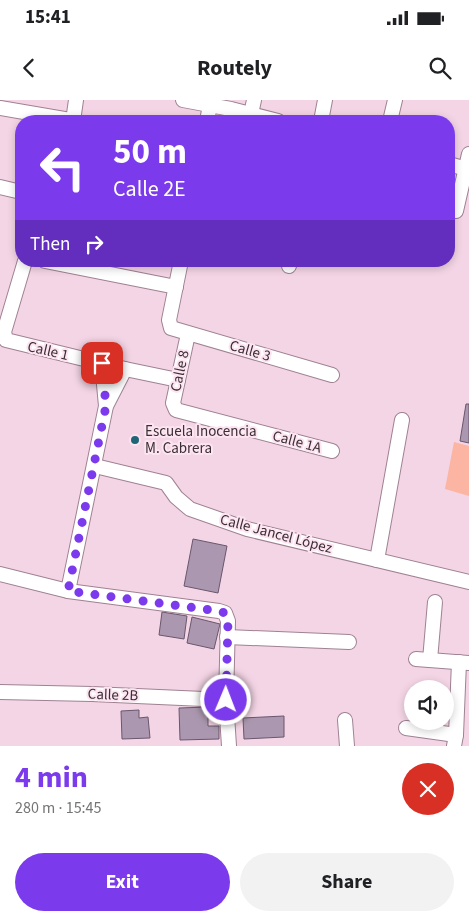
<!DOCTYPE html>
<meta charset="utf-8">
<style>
:root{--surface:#fff;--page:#f2f2f2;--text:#202124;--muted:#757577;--accent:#7c3aed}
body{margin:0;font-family:"Source Sans 3",sans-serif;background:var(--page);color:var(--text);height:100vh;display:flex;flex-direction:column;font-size:19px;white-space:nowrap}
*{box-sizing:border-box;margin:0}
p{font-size:16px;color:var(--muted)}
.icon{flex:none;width:28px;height:28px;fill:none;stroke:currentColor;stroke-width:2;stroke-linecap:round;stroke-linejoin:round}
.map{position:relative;height:646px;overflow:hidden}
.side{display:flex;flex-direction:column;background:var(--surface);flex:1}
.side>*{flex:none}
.hud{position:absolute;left:15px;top:15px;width:440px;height:152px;border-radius:20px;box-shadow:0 2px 8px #0003;background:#7c3aed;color:#fff;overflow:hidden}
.controls{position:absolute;left:404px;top:580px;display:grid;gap:10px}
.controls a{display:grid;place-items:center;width:50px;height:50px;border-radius:50%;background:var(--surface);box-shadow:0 2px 8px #0003;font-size:25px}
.pin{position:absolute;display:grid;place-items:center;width:42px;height:42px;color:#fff;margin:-21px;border-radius:10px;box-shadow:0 2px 8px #0006}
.me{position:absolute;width:55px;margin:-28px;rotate:1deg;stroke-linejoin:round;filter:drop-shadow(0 0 4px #0008)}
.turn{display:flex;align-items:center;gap:18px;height:105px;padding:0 15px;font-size:22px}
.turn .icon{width:65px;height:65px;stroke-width:2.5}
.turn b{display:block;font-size:35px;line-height:42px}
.then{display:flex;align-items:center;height:48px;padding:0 15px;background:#0003;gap:10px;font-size:19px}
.round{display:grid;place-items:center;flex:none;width:52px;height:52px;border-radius:26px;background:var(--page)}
.overview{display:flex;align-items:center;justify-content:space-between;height:85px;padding:0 15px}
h1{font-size:30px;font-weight:700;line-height:38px;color:var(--accent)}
.cta{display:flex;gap:10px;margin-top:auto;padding:10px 15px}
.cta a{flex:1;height:58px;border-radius:30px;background:var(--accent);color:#fff;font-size:20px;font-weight:700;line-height:58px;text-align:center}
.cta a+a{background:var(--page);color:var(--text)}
.status{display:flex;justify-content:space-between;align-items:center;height:35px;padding:0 25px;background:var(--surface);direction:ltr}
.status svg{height:14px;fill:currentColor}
header{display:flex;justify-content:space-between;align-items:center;height:65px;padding:0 15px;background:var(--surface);font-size:22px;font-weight:700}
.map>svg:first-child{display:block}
</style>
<div class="status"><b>15:41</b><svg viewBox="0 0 49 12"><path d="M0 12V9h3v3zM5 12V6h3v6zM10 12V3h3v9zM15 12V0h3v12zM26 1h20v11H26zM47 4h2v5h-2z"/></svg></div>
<header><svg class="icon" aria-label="back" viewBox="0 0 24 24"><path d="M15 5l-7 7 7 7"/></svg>Routely<svg class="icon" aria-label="search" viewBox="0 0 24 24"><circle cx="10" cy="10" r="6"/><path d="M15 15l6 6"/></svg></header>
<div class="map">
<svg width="469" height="646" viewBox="0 0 469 646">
<rect width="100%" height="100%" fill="#f4d5e5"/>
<path fill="#fbb5a2" d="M454,342L469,346V396L445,389Z"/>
<g fill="#ab98b0" stroke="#69576d">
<path d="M466,304H469V343L460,341Z"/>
<path d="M193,439L227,446L218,493L184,486Z"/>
<path d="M162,512L187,516L184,539L159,535Z"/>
<path d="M192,517L220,524L214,549L187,543Z"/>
<path d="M208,607V626H219V639L180,640L179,608Z"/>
<path d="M139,610V618L148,617L150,638L122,639L121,611Z"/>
<path d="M284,616V637L244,639L243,618Z"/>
</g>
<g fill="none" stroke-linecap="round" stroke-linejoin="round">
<defs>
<g id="minor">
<path d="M183,0L231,9L278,21"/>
<path d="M0,8L76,21"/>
<path d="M251,14L254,0"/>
<path d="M73,21L76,0"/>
<path d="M207,21L210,5"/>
<path d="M321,21L325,0"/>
<path d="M390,21L395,0"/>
<path d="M449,64L466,69"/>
<path d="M0,87L21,92"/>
<path d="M456,111L469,54"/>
<path d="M25,161L4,232L6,240L125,269L178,280"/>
<path d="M45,161L176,187"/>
<path d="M181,161L169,220L171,228L332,275"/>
<path d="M289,166L290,161"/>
<path d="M188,234L173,303L176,310L332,351"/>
<path d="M102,263L106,306"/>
<path d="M95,366L166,383L176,397L190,409L247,429L469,482"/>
<path d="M377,460L402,320"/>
<path d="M0,474L68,491L219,511L225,513L228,521L226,600L229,646"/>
<path d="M68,491L106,306L125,269"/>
<path d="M227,537L349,542"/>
<path d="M416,559L469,563"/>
<path d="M430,560L435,502"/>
<path d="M0,592L92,594L226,600"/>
<path d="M345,620L347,646"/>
<path d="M406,628L456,635"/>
<path d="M454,646L456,635L459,562"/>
</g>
</defs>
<use href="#minor" stroke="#9f8292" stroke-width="16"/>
<use href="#minor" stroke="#fff" stroke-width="14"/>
</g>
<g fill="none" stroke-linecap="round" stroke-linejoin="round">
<path stroke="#7c3aed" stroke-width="9" stroke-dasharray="0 16.2" d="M102,263L106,306L68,491L219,511L225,513L228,521L226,600"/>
</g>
<circle fill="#206576" stroke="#fde4f1" stroke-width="2" cx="135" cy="340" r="5"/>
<g text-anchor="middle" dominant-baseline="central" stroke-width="4" stroke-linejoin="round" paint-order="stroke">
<g font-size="15" fill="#3b2f35" stroke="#fde4f1">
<text transform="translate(48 251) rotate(13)">Calle 1</text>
<text transform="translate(250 251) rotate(16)">Calle 3</text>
<text transform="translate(180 271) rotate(-78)">Calle 8</text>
<text transform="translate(297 342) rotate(15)">Calle 1A</text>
<text transform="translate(276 434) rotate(15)">Calle Jancel López</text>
<text transform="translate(113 595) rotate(2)">Calle 2B</text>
</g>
<g font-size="15" fill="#3b2f35" stroke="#fde4f1" text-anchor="start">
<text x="145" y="331">Escuela Inocencia<tspan x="145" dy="17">M. Cabrera</tspan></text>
</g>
</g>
</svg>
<div class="controls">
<a><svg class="icon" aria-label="sound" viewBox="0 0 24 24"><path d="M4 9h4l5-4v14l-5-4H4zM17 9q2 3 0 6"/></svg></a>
</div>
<div class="pin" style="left:102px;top:263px;background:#d93025"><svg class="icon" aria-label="arrive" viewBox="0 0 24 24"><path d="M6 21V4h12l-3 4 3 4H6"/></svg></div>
<svg class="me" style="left:226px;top:600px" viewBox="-20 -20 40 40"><circle r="17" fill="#7c3aed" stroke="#fff" stroke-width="3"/><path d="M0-11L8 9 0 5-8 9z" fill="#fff"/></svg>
<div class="hud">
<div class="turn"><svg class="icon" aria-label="left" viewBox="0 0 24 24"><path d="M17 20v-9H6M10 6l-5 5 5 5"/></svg><div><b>50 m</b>Calle 2E</div></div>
<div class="then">Then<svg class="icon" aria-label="right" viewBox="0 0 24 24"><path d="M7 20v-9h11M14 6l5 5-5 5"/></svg></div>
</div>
</div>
<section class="side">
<div class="overview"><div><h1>4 min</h1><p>280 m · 15:45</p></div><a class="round" style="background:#d93025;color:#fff"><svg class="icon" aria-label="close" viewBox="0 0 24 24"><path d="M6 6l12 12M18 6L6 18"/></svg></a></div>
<div class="cta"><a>Exit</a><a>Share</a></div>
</section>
